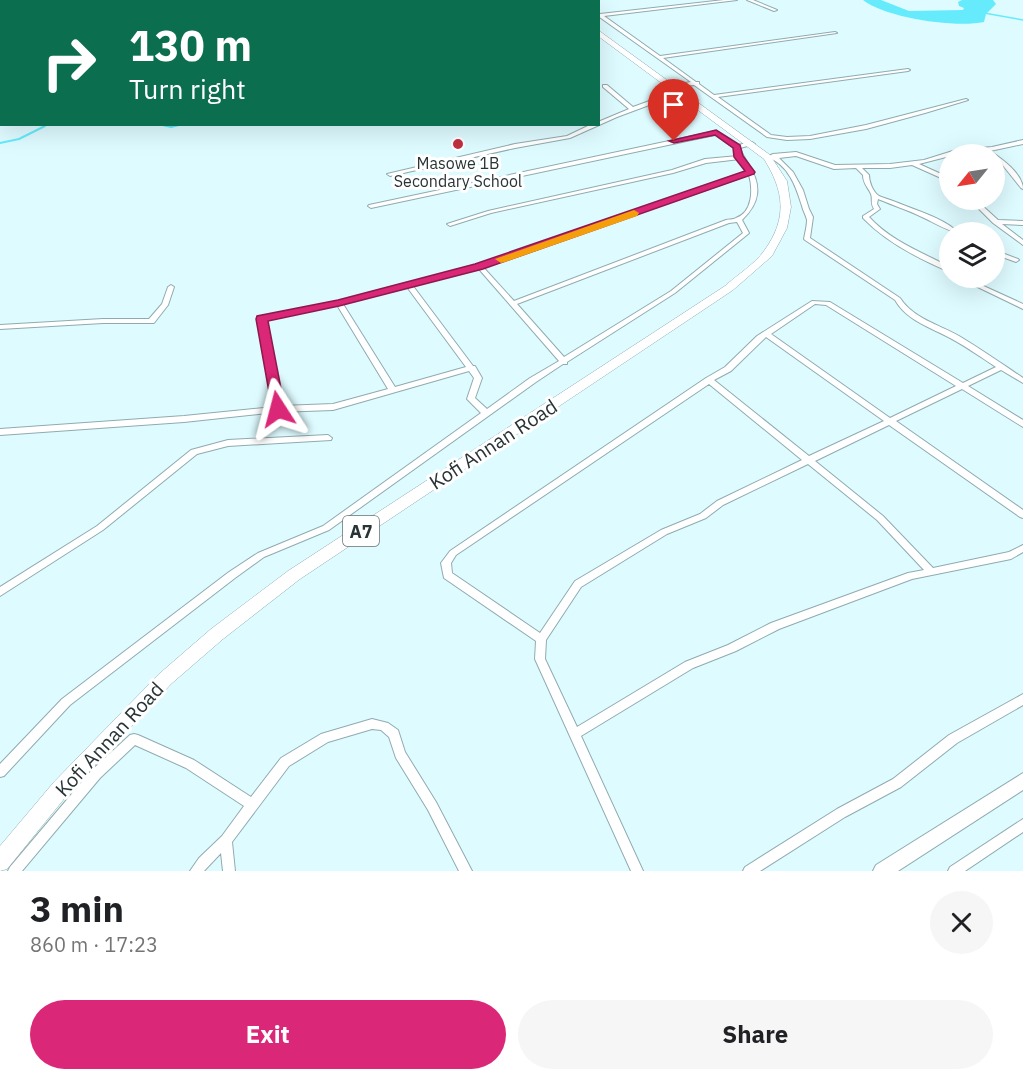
<!DOCTYPE html>
<meta charset="utf-8">
<style>
:root{--surface:#fff;--page:#f6f6f6;--text:#202124;--muted:#757577;--accent:#db2777}
body{margin:0;font-family:"IBM Plex Sans",sans-serif;background:var(--page);color:var(--text);height:100vh;display:flex;flex-direction:column;font-size:22px;white-space:nowrap}
*{box-sizing:border-box;margin:0}
p{font-size:20px;color:var(--muted)}
.icon{flex:none;width:33px;height:33px;fill:none;stroke:currentColor;stroke-width:2;stroke-linecap:round;stroke-linejoin:round}
.map{position:relative;height:871px;overflow:hidden}
.details{display:flex;flex-direction:column;background:var(--surface);flex:1}
.details>*{flex:none}
.hud{position:absolute;left:0px;top:0px;width:600px;height:126px;box-shadow:0 6px 24px #0002;background:#0b6e4f;color:#fff;overflow:hidden}
.needle{width:39px;rotate:240deg}
.fabs{position:absolute;left:939px;top:144px;display:grid;gap:12px}
.fabs a{display:grid;place-items:center;width:66px;height:66px;border-radius:50%;background:var(--surface);box-shadow:0 6px 24px #0002;font-size:30px}
.pin{position:absolute;display:grid;place-items:center;width:51px;height:51px;color:#fff;margin:-62px -26px;border-radius:50% 50% 50% 0;rotate:-45deg;box-shadow:0 0 6px #0007}
.pin .icon{rotate:45deg}
.me{position:absolute;width:66px;margin:-33px;rotate:351deg;stroke-linejoin:round;filter:drop-shadow(0 0 4px #0008)}
.turn{display:flex;align-items:center;gap:21px;height:126px;padding:0 30px;font-size:27px}
.turn .icon{width:78px;height:78px;stroke-width:2.5}
.turn b{display:block;font-size:42px;line-height:51px}
.round{display:grid;place-items:center;flex:none;width:63px;height:63px;border-radius:32px;background:var(--page)}
.summary{display:flex;align-items:center;justify-content:space-between;height:102px;padding:0 30px}
h1{font-size:36px;font-weight:700;line-height:45px}
.action{display:flex;gap:12px;margin-top:auto;padding:12px 30px}
.action a{flex:1;height:69px;border-radius:36px;background:var(--accent);color:#fff;font-size:24px;font-weight:700;line-height:69px;text-align:center}
.action a+a{background:var(--page);color:var(--text)}
.map>svg:first-child{display:block}
</style>
<div class="map">
<svg width="1023" height="871" viewBox="0 0 1023 871">
<rect width="100%" height="100%" fill="#defbff"/>
<path fill="#65ebfc" d="M863,0H881L909,11L963,10L964,8L959,6L958,2L962,0H993L996,4L986,14L984,22C955,28 886,18 863,0Z"/>
<g fill="none" stroke-linecap="round" stroke-linejoin="round">
<g stroke="#65ebfc" stroke-width="1.5">
<path d="M536,2L538,0"/>
<path d="M984,13L1023,20"/>
</g>
<g stroke="#65ebfc" stroke-width="2">
<path d="M33,124H69"/>
<path d="M158,124L171,127L183,124"/>
<path d="M0,143L19,139L45,126"/>
</g>
<defs>
<g id="street">
<path d="M9,0H13L12,2H8Z"/>
<path d="M76,0H80L79,2H75Z"/>
<rect x="126" y="0" width="4" height="2"/>
<path d="M167,0L186,2H171Z"/>
<path d="M292,0H298L296,2H289Z"/>
<path d="M416,0H421L419,2H414Z"/>
<path d="M724,0H737L604,16L660,56L835,32L837,33L663,58L696,82H699V84L714,95L908,69L910,70L908,71L718,97L771,135L787,137L810,136L866,125L966,99L968,100L925,113L866,129L810,139L787,140L767,137L694,85L663,88V86H665L691,82L598,16L600,14Z"/>
<path d="M747,0H753L777,10L774,11Z"/>
<path d="M2,10V14H0V11Z"/>
<rect x="0" y="32" width="2" height="2"/>
<rect x="0" y="48" width="2" height="3"/>
<path d="M603,85H607L633,107L663,96L657,90V88H661L668,96L660,101L617,117L570,138L515,148L390,176L387,174L515,144L567,136L592,124H598V122L629,109L603,87Z"/>
<path d="M716,131L738,145L752,142L755,144L740,148C742,155 746,159 749,165C762,186 760,203 742,220L749,233L748,234L675,293L567,362V364H563L536,382L329,530L264,557L235,578L70,705L4,776L0,777V764L62,699L229,572L258,553L323,526L481,413L467,399L474,378L469,371L333,410L278,412L184,422L0,435V429L184,416L274,407L257,319L258,317L338,301L477,265L747,171L740,159L706,163L673,173L491,213L450,226L447,224L488,211L672,170L705,159L738,156L734,148L715,135L371,208L368,206L369,205ZM749,175C753,189 753,212 736,218C733,220 729,219 726,220L514,301L483,267ZM737,222L743,233L671,291L564,357L517,304L729,223ZM478,268L559,361L530,378L487,409L475,398L482,378L475,366H473L413,286ZM407,287L466,367L395,387L343,304ZM337,305L388,389L333,404L281,406L265,320Z"/>
<path d="M1023,140V144L990,151C1001,158 1023,174 1023,189L1021,188L1001,163L994,159V154H988L983,151L950,154V156L919,164L950,178V182L912,165L890,168H862L869,175C869,182 873,192 879,196C883,198 888,199 893,201C909,208 947,219 957,232C949,232 931,221 922,217C908,210 892,205 878,199L877,204L880,209L869,217C891,241 921,252 950,267V272C919,259 886,242 863,218V216L874,209C870,202 873,200 871,194C868,187 863,184 863,175L856,168L834,169L796,156L779,158L793,172L803,190L809,209L813,217L810,238L900,298C914,319 938,324 959,336C981,349 1002,364 1023,378V383L1001,370L968,386L1023,420V427L962,389L896,421L1023,510V518L1020,517L889,425L815,461L883,516L933,568L1009,552L1023,545V552L1011,559L912,579L779,629L736,651L693,668L581,736L643,871H631L535,659L536,641L444,578L441,563L450,551L706,378L725,367L757,336L812,301L830,302L963,383L996,367C982,358 967,347 952,339C932,328 907,321 895,300L805,240L804,239C805,233 807,226 807,220C806,215 803,211 802,206C796,186 788,164 767,157L773,154L796,152L835,165L890,164L924,160L956,150L992,147ZM815,304L826,305L956,386L890,418L771,334ZM766,337L884,421L809,456L714,380L731,371ZM709,384L802,460L717,501L700,514L661,530L575,581L540,633L452,573L451,563L456,555ZM808,464L877,520L924,570L908,573L771,623L728,645L685,662L577,727L545,659L546,640L581,587L667,534L706,518L723,505Z"/>
<path d="M970,200H976L998,220L1023,221V225L1002,224L1023,240V245L993,223Z"/>
<path d="M994,250L1018,259L1019,260L1016,262L994,254Z"/>
<path d="M959,278H966L1023,304V309Z"/>
<path d="M171,285L174,287L168,305L154,323H103L0,329V325L103,319H149L162,304L168,287Z"/>
<path d="M328,435L332,438L331,440L228,446L197,454L103,530L0,596V587L97,526L191,450L228,440Z"/>
<path d="M1023,694V705L957,743L901,787L845,817L760,871H743L745,867L837,809L893,779L949,735Z"/>
<path d="M372,719L388,723L398,730L405,752L436,802L472,871H459L428,810L396,758L389,737L381,730L372,729L328,742L289,766L232,842L235,871H223L221,853L204,871H190L199,858L222,836L244,806L186,768L135,745L100,778L22,871H8L10,867L92,770L130,735L134,734L138,735L194,760L251,797L281,758L321,734Z"/>
<path d="M1023,819V832L965,871H948L950,867Z"/>
</g>
<path id="secondary" d="M1023,773V790L898,871H873L876,865Z"/>
<g id="primary">
<path d="M551,0H558L560,2H552Z"/>
<path d="M598,30L770,155L787,181L791,207L787,228L772,256L733,290L300,579L223,639L171,684L68,794L7,869L0,871V846L54,782L159,674L211,629L288,571L725,286C737,275 755,264 764,251C788,218 784,191 764,159L598,36Z"/>
</g>
</defs>
<use href="#street" stroke="#90abaf" stroke-width="2"/>
<use href="#secondary" stroke="#90abaf" stroke-width="2"/>
<use href="#primary" stroke="#90abaf" stroke-width="1"/>
<use href="#street" fill="#fff" fill-rule="evenodd"/>
<use href="#secondary" fill="#fff" fill-rule="evenodd"/>
<use href="#primary" fill="#fff" fill-rule="evenodd"/>
</g>
<path fill="#db2777" stroke="#8e194d" stroke-width="1.5" d="M716,130L740,145L743,156L755,172L754,174L483,269L339,306L268,321L285,409L278,413L272,409L256,319L257,316L338,300L475,264L745,171L734,157L733,148L715,135L674,143L669,141Z"/>
<path fill="#f59e0b" d="M634,210L639,213L637,216L505,262L501,263L495,259Z"/>
<circle fill="#c1303f" stroke="#fff" stroke-width="2" cx="458" cy="144" r="6"/>
<g text-anchor="middle" dominant-baseline="central" stroke-width="6" stroke-linejoin="round" paint-order="stroke">
<g font-size="16" fill="#293436" stroke="#fff">
<text x="458" y="163">Masowe 1B<tspan x="458" dy="18">Secondary School</tspan></text>
</g>
<rect fill="#fff" stroke="#697172" stroke-width="1.5" x="343" y="516" width="36" height="30" rx="4.5"/>
<g font-size="18" font-weight="bold" fill="#293436">
<text x="361" y="531">A7</text>
</g>
<g font-size="20" fill="#293436" stroke="#fff">
<text transform="translate(493 444) rotate(-33)">Kofi Annan Road</text>
<text transform="translate(109 739) rotate(-47)">Kofi Annan Road</text>
</g>
</g>
</svg>
<div class="fabs">
<a><svg class="needle" viewBox="-14 -14 28 28"><path d="M0-13l5 13h-10z" fill="#e53935"/><path d="M0 13l5-13h-10z" fill="#757577"/></svg></a>
<a><svg class="icon" aria-label="layers" viewBox="0 0 24 24"><path d="M12 4l9 5-9 5-9-5zM3 14l9 5 9-5"/></svg></a>
</div>
<div class="pin" style="left:674px;top:141px;background:#d93025"><svg class="icon" aria-label="arrive" viewBox="0 0 24 24"><path d="M6 21V4h12l-3 4 3 4H6"/></svg></div>
<svg class="me" style="left:278px;top:409px" viewBox="-20 -20 40 40"><path d="M0-17L14 15 0 8-14 15z" fill="#db2777" stroke="#fff" stroke-width="4"/></svg>
<div class="hud">
<div class="turn"><svg class="icon" aria-label="right" viewBox="0 0 24 24"><path d="M7 20v-9h11M14 6l5 5-5 5"/></svg><div><b>130 m</b>Turn right</div></div>
</div>
</div>
<section class="details">
<div class="summary"><div><h1>3 min</h1><p>860 m · 17:23</p></div><a class="round"><svg class="icon" aria-label="close" viewBox="0 0 24 24"><path d="M6 6l12 12M18 6L6 18"/></svg></a></div>
<div class="action"><a>Exit</a><a>Share</a></div>
</section>
